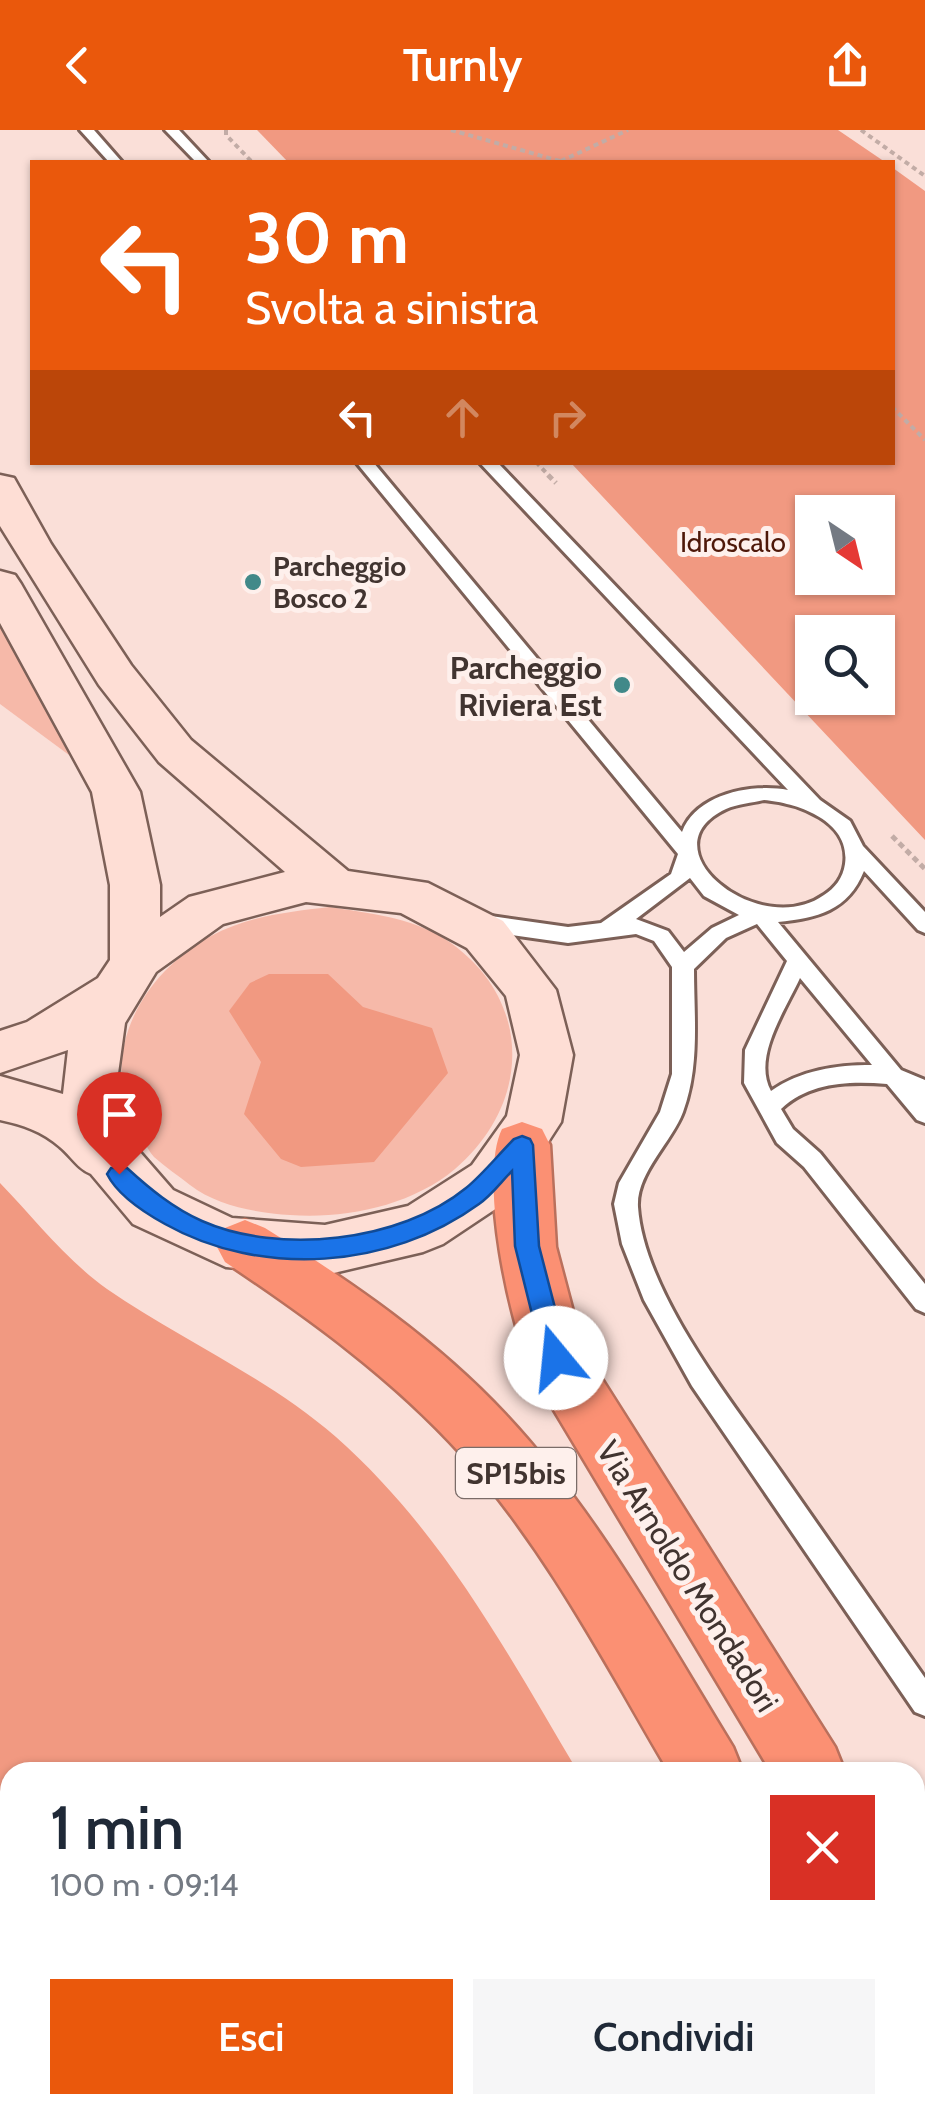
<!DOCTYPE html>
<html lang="it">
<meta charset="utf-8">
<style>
:root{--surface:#fff;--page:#f6f6f7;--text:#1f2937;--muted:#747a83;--accent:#ea580c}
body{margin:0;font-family:Cabin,sans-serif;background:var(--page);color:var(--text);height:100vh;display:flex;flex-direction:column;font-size:38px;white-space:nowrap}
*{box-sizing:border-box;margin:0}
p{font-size:32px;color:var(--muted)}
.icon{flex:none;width:55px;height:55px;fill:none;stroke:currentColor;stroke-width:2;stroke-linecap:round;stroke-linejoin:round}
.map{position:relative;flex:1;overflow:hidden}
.details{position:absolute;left:0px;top:1632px;width:925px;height:352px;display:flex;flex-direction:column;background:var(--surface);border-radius:30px 30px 0 0;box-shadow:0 2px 8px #0004}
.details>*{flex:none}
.guide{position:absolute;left:30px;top:30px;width:865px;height:305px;border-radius:0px;box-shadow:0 2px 8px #0004;background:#ea580c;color:#fff;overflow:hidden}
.needle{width:65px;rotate:145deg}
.controls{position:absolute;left:795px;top:365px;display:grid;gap:20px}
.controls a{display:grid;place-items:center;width:100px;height:100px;border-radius:0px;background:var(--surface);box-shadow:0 2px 8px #0004;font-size:50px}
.pin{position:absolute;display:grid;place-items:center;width:85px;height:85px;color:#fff;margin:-102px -42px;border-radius:50% 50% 50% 0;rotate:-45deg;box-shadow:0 0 10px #0007}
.pin .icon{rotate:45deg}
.me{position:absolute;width:110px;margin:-55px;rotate:343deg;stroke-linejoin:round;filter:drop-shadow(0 0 8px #0008)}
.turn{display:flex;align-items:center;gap:35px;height:210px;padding:0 50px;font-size:45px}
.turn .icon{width:130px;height:130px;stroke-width:2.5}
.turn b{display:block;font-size:70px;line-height:85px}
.lanes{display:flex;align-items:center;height:95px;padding:0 50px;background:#0003;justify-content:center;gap:50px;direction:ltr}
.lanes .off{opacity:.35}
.round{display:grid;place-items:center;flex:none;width:105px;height:105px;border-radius:0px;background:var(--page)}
.overview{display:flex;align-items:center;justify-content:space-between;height:170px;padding:0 50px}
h1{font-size:60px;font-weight:600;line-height:75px}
.cta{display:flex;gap:20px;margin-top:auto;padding:20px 50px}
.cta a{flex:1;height:115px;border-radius:0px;background:var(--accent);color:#fff;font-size:40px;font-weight:600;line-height:115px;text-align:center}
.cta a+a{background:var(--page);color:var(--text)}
header{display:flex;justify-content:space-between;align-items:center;height:130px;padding:0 50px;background:var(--accent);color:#fff;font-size:45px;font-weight:600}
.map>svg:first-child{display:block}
</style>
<header><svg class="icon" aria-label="back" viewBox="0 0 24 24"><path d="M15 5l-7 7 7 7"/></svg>Turnly<svg class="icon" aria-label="share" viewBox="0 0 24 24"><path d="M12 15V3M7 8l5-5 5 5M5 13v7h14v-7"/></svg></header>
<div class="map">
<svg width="925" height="1984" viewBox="0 0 925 1984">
<rect width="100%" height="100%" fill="#fadfd8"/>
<g fill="#f6b9a9">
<path d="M0,477L69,625L0,574Z"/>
<path d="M329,777C368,783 410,787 445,809C533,867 533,972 455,1039C411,1076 345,1089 290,1085C258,1083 217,1076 190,1055C179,1046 165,1037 154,1027C148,1020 143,1010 138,1001C95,927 141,844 211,806C248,786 288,782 329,777Z"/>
</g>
<g fill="#f19981" fill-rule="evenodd">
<path d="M257,0H838L885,32H288Z"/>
<path d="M893,38L925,61V710L571,333L892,332ZM878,382V448H812V382ZM812,502H878V568H812Z"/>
<path d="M269,844H328L363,877L432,898L448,943L374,1032L301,1037L281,1029L244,984L261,932L229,881L250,853Z"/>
<path d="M0,1053C35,1089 65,1129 107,1159C181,1210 267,1247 336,1307C443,1402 506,1521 578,1642H10V1975H776L781,1984H0Z"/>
</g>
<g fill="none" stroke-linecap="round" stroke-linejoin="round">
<defs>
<g id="lane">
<path d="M80,0H94L122,32H109Z"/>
<path d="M165,0H179L209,32H196Z"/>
<path d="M356,332H373L682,702C696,664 752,653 788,660L479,332H497L820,670L850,691L863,716L925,782V803L918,800L864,741C848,781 817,788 778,792L901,940L925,950V993L917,990L887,954C849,951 810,952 781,979L793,999L820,1023L925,1154V1183L916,1179L804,1037L777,1013L744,953L745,920L787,831L757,794L726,808L694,839C694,887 700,936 683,982C672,1012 636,1043 638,1077C644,1163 733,1273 781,1342C829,1411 877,1479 925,1548V1586L915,1582L692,1256L644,1170L622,1114L614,1074L619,1053L660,982L672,944V837L654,811L636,804L568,813L477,800L467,792L477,784L568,797L601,793L671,744L678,724ZM764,670C798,673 851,691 845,734C843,748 835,758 824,765C759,811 643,718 726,679C737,674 752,673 764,670ZM690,748L704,766L739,785L712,798L684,822L668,801L636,789ZM800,848L872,935C836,935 801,940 771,961C752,927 786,879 800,848Z"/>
</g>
<path id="secondary" d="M0,345L14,348L51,414L131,535L191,610L348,741L428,753L503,791L556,860L573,925L561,992L512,1068L443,1114L423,1122L325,1145L226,1137L133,1094L91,1044C78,1039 71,1026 60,1017C42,1001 23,995 0,990V946L63,964L68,920L0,943V901L27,892L98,848L110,830V755L92,662L0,493V441L15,445L21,454L140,662L160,755V787L189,767L285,742L159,632L99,555L0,396ZM306,772L401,783L467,818L506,866L520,925L507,986L472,1035L408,1076L325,1095L232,1088L173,1060L132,1013L116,958L125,893L156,842L223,794Z"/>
<g id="highway">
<path d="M522,992L542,999L550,1015L556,1117L583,1219L835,1617L845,1642H771L534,1247C510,1197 478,1047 502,999Z"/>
<path d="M245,1090L265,1098C351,1152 436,1210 505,1284C598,1383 663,1503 733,1617L743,1642H669C605,1533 546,1419 461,1324C392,1248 309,1188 225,1132L216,1115L225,1098Z"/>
<path d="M915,1767L925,1771V1856L915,1852Z"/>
<path d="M915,1937L925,1942V1984H877L873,1975H915Z"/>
</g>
</defs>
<use href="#lane" stroke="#7c6057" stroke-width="6"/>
<use href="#secondary" stroke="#7c6057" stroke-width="5"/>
<use href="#highway" stroke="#ba705c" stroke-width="5"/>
<g stroke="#c2aca6" stroke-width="4" stroke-dasharray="5 4" stroke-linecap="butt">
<path d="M226,0V5L252,32"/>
<path d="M451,0L563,32"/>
<path d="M861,0L925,46"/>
<path d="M561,31L628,0"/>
<path d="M892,277L925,310"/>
<path d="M536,332L550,347"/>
</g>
<g stroke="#c2aca6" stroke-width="5" stroke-dasharray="6 4" stroke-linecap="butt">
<path d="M548,345L556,353"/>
<path d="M892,706L925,739"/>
</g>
<use href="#lane" fill="#fff" fill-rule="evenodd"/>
<use href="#secondary" fill="#feded5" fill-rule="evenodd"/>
<use href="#highway" fill="#fb9073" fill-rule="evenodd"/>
</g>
<path fill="#1a73e8" stroke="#114b97" stroke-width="2.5" d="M522,1006L530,1009L533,1015L539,1116L568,1228L564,1235L556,1239L547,1235L543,1228L515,1116L512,1041C501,1052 491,1066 479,1074C390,1139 261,1148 165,1094C145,1083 118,1066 107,1044L111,1038H127C150,1059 173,1078 202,1091C279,1125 400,1112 466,1058C483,1044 498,1025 514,1009Z"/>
<g fill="#418989" stroke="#fef0ec" stroke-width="4">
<circle cx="253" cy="452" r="10"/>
<circle cx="622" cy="555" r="10"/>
</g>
<g text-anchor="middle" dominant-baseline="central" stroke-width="10" stroke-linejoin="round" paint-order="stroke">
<g font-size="28" fill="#4e1809" stroke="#fef0ec">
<text x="733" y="412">Idroscalo</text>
</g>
<g font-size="28" font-weight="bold" fill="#413430" stroke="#fef0ec" text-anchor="start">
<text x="273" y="436">Parcheggio<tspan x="273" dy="32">Bosco 2</tspan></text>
</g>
<rect fill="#fef0ec" stroke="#7a6c68" stroke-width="2.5" x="456" y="1318" width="120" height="50" rx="8"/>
<g font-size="30" font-weight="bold" fill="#413430">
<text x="516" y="1343">SP15bis</text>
</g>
<g font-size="32" font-weight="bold" fill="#413430" stroke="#fef0ec" text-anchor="end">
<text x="602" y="537">Parcheggio<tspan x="602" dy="37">Riviera Est</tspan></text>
</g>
<g font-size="32" fill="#413430" stroke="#fef0ec">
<text transform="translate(688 1446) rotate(58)">Via Arnoldo Mondadori</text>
</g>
</g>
</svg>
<div class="controls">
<a><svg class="needle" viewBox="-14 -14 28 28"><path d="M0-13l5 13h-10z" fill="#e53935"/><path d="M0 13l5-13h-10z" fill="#747a83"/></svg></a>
<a><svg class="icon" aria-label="search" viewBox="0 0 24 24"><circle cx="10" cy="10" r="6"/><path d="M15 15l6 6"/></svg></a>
</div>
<div class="pin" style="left:119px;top:1044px;background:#d93025"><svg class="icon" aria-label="arrive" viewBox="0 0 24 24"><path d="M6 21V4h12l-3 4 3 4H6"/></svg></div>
<svg class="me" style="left:556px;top:1228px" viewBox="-20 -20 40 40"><circle r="19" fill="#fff"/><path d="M0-13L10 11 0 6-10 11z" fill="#1a73e8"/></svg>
<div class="guide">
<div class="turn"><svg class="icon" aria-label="left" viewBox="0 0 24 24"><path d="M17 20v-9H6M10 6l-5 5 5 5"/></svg><div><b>30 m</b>Svolta a sinistra</div></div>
<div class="lanes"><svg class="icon" aria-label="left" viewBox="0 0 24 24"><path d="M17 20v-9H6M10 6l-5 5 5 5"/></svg><svg class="icon off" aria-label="ahead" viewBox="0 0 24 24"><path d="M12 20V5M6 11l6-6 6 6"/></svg><svg class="icon off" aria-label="right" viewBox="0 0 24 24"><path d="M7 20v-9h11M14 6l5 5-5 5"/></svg></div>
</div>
<section class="details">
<div class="overview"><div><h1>1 min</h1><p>100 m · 09:14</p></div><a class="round" style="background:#d93025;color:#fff"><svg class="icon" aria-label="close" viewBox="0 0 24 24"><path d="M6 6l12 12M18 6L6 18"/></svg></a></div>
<div class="cta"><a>Esci</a><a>Condividi</a></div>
</section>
</div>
